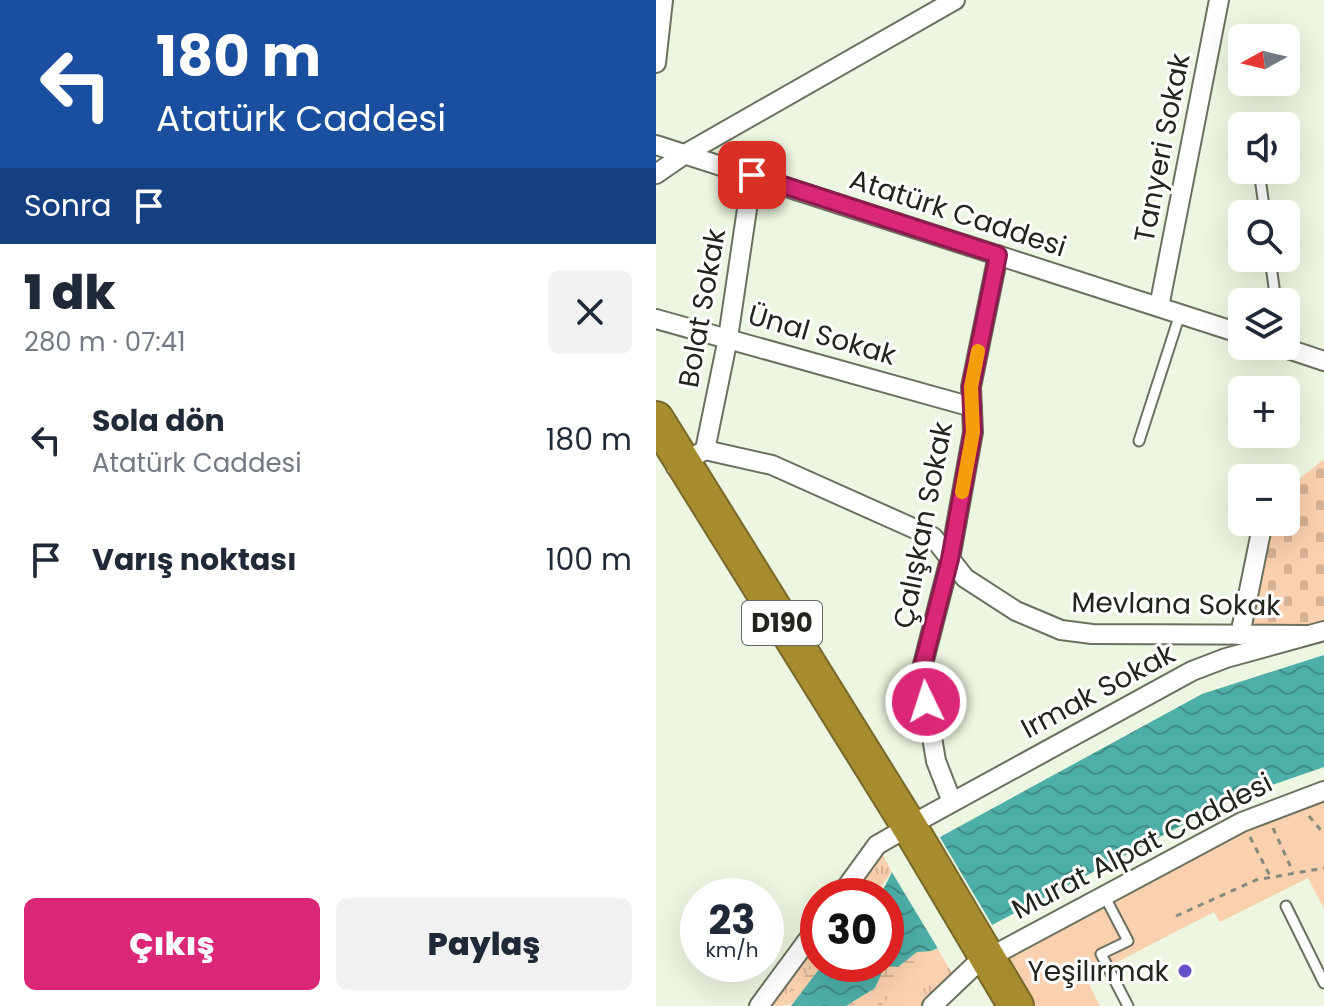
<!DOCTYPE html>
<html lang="tr">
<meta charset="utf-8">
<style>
:root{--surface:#fff;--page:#f2f2f3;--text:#1f2937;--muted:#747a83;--accent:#db2777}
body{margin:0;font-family:Poppins,sans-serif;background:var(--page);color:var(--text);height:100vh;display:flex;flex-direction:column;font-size:30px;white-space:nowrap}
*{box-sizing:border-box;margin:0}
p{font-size:26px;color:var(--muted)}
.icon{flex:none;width:44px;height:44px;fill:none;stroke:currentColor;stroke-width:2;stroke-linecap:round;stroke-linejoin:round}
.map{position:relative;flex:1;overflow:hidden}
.details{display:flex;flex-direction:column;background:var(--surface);width:656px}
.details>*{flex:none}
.hud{background:#1a4fa0;color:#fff;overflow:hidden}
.needle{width:52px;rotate:262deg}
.fabs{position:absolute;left:572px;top:24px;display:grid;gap:16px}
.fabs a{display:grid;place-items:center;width:72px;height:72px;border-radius:12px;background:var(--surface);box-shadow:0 8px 32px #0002;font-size:40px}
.speed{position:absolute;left:24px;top:878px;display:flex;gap:16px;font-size:40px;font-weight:700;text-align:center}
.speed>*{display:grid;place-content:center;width:104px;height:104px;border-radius:50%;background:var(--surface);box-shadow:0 8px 32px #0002;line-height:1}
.speed small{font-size:20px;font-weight:400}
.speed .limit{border:12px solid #d22;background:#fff;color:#111}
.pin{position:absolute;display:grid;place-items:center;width:68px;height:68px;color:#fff;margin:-34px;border-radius:16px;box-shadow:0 4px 12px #0006}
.me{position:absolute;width:88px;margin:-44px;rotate:356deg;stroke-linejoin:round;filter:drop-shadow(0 0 6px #0008)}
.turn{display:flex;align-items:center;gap:28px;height:168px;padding:0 24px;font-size:36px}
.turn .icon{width:104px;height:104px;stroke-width:2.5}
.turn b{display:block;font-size:56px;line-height:68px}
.then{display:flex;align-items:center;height:76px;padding:0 24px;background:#0003;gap:16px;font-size:30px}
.round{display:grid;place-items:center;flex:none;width:84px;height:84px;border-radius:12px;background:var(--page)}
.summary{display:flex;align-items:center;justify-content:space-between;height:136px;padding:0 24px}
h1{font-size:48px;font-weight:800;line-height:60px}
.button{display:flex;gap:16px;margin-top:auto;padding:16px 24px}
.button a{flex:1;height:92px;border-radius:12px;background:var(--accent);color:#fff;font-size:32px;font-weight:800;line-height:92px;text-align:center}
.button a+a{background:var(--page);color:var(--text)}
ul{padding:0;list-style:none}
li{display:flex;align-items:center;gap:24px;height:120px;padding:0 24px}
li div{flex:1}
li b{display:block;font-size:30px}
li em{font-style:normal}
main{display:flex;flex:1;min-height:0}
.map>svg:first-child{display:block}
</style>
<main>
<section class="details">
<div class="hud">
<div class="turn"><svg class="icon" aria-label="left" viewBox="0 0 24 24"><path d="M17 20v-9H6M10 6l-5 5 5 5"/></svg><div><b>180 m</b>Atatürk Caddesi</div></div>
<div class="then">Sonra<svg class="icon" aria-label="arrive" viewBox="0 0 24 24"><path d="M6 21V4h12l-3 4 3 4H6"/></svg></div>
</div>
<div class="summary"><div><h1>1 dk</h1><p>280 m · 07:41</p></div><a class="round"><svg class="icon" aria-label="close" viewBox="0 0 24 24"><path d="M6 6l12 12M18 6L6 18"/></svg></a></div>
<ul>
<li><svg class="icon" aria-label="left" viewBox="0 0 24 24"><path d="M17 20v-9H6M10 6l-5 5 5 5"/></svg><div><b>Sola dön</b><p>Atatürk Caddesi</p></div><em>180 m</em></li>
<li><svg class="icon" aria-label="arrive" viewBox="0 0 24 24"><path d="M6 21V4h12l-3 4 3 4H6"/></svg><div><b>Varış noktası</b></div><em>100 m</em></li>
</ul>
<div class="button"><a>Çıkış</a><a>Paylaş</a></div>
</section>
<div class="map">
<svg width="668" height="1006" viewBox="0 0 668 1006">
<defs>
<pattern id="grass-tufts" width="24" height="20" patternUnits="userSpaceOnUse" patternTransform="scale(2)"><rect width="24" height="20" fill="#fbd0ae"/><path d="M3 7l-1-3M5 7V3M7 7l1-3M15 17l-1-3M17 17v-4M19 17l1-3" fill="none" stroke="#d7b295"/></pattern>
<pattern id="wetland-marsh" width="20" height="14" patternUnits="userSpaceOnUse" patternTransform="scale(2)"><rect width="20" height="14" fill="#fbd0ae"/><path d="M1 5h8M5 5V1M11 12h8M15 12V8" fill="none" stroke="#d7b295"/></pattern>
<pattern id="cemetery-stones" width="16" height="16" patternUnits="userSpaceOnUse" patternTransform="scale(2)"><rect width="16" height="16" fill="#fbd0ae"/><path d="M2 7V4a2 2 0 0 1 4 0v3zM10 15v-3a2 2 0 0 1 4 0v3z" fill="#d7b295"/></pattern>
<pattern id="water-waves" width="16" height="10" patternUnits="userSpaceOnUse" patternTransform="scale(2)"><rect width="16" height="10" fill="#4eaea8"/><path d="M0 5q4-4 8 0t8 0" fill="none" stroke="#408d88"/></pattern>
</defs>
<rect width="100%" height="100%" fill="#edf6e0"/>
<g fill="url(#grass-tufts)">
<path d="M221,845L236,872L217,896H184Z"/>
<path d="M162,926V960L123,1006H103Z"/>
<path d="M286,956L300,980L276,1006H225L244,984Z"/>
</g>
<g fill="url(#wetland-marsh)">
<path d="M282,949L286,956L244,984L225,1006H190L219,988L229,966L245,965L261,951Z"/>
<path d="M162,960V964H167L137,1004L123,1006Z"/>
</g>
<path fill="url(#cemetery-stones)" d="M668,459V631L584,635L607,522H630V490Z"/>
<path fill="#fbd0ae" d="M668,791V909L652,878L564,922L558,912L430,978L444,1006H360L332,958Z"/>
<path fill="url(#water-waves)" d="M668,655V767L576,799L336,925L275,951L261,952L242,967L229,966L219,988L190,1006H135L167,964H230V896H224L236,872L284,837L546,694Z"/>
<path fill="#edf6e0" d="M282,834L338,928L284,952L234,869Z"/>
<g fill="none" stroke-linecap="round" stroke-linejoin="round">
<defs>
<g id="lane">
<path d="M602,126V123"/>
<path d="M603,170L609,214"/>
<path d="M614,258L620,302"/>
<path d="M483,441L524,314"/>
<path d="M449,897L472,941L445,954L472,1006"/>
<path d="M630,906L668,983"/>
</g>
<g id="street">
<path d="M0,63L7,0"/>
<path d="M0,145L586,334"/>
<path d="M0,174L29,154L299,0"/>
<path d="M503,307L563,0"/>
<path d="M0,319L316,407"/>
<path d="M623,346L668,361"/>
<path d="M49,450L72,338L96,175"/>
<path d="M20,467L49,450L116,465L277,537L309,578L360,611L405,630L436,634L650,635"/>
<path d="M584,635L607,522"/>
<path d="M296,802L280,761L265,672L294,559L317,432L315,387L342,255"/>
<path d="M253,826L536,671L570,658L668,631"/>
<path d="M184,896L221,845L240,834"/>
<path d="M332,958L586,822L668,791"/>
<path d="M103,1006L162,926"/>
<path d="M276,1006L319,965"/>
</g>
<path id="highway" d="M0,419L253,826L360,1006"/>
</defs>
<use href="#lane" stroke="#6a725e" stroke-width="13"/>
<use href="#street" stroke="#6a725e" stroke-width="22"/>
<use href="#highway" stroke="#786829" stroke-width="38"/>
<g stroke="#858b7c" stroke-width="3" stroke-dasharray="6 6" stroke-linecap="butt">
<path d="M653,816L668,834"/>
<path d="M617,828L637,872"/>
<path d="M594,837L614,876"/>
<path d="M520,916L600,880L668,868"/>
</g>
<use href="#lane" stroke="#fff" stroke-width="9"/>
<use href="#street" stroke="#fff" stroke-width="18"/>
<use href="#highway" stroke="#a78c2f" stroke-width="34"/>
</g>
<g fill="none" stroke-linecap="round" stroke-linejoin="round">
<defs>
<path id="route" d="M96,175L342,255L315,387L317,432L294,559L265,672L270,702"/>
</defs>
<use href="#route" stroke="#8e194d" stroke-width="20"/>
<use href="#route" stroke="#db2777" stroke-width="14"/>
<path stroke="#f59e0b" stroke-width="14" d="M306,492L317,432L315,387L322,351"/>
</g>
<circle fill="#6651ca" stroke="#fff" stroke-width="3" cx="529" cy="971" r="8"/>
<g text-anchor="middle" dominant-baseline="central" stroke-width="6" stroke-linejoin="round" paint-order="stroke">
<rect fill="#fff" stroke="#646661" stroke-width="2" x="86" y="601" width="80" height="44" rx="6"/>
<g font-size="26" font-weight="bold" fill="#21251d">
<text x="126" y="623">D190</text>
</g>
<g font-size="28" fill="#21251d" stroke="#fff">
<text transform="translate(506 148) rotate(-79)">Tanyeri Sokak</text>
<text transform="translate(302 213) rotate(18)">Atatürk Caddesi</text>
<text transform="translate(46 308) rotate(-80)">Bolat Sokak</text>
<text transform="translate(166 335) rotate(16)">Ünal Sokak</text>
<text transform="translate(267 525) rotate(-79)">Çalışkan Sokak</text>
<text transform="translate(520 604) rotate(1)">Mevlana Sokak</text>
<text transform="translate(442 691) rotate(-28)">Irmak Sokak</text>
<text transform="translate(486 846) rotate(-27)">Murat Alpat Caddesi</text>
</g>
<g font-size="28" fill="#21251d" stroke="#fff" text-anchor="end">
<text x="513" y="971">Yeşilırmak</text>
</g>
</g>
</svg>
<div class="fabs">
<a><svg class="needle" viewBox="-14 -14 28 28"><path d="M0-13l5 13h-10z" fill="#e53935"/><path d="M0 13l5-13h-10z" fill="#747a83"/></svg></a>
<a><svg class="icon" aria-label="sound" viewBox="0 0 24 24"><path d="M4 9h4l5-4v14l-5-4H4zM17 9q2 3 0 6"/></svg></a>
<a><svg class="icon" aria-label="search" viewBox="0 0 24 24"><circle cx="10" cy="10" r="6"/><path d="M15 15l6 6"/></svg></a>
<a><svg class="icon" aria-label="layers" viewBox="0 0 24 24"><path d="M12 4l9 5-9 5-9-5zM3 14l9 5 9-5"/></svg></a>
<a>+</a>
<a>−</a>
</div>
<div class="speed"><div>23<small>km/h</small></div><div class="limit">30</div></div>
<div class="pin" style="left:96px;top:175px;background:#d93025"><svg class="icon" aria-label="arrive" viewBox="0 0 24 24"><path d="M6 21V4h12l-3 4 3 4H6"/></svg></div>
<svg class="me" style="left:270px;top:702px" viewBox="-20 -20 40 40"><circle r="17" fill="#db2777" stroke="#fff" stroke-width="3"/><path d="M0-11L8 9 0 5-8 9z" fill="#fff"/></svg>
</div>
</main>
